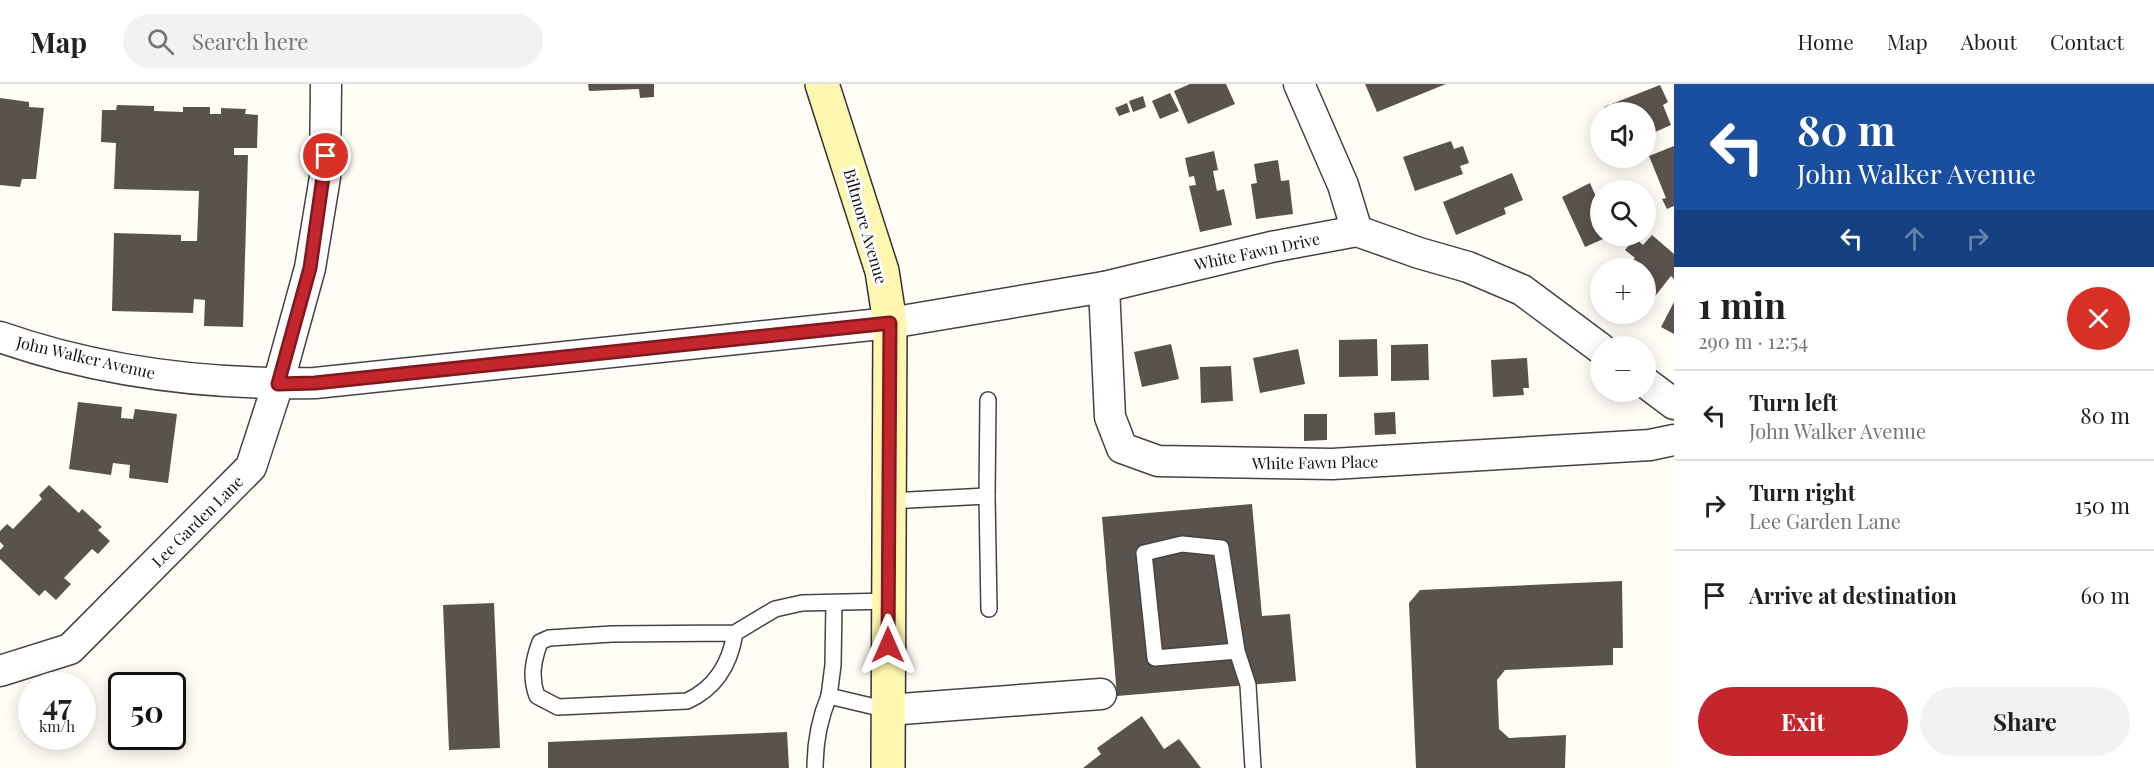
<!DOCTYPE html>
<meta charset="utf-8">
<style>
:root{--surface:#fff;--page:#f2f2f2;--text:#202124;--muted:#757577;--line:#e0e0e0;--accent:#c4262e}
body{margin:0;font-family:"Playfair Display",serif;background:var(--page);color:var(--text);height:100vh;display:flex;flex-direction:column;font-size:22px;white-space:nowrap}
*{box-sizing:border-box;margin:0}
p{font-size:20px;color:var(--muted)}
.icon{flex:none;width:33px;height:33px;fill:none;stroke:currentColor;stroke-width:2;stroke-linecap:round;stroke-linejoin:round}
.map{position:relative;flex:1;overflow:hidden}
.details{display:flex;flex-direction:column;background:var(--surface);width:480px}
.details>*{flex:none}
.guide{background:#1a4fa0;color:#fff;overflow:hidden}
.tools{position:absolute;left:1590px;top:18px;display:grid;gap:12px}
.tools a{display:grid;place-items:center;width:66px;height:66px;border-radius:50%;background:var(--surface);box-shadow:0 3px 15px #0003;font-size:30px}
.speed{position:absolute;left:18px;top:588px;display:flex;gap:12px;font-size:30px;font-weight:700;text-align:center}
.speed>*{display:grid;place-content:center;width:78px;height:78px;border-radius:50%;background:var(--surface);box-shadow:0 3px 15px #0003;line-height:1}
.speed small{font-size:15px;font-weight:400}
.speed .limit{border:3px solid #111;border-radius:9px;background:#fff;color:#111}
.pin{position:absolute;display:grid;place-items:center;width:51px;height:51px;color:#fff;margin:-26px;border:3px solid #fff;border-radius:50%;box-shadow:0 2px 6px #0007}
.me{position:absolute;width:66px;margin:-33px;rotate:0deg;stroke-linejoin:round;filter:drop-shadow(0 0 4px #0008)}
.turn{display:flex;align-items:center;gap:21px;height:126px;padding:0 24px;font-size:27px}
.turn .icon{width:78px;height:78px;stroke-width:2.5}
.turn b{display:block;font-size:42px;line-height:51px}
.lanes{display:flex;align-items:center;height:57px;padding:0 24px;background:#0003;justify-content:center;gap:30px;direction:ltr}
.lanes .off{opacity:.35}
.round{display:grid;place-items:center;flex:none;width:63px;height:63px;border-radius:32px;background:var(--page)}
.overview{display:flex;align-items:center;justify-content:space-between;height:102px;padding:0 24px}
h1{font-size:36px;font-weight:700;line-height:45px}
.cta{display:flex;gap:12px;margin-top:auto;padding:12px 24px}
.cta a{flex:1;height:69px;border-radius:36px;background:var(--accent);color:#fff;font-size:24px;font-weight:700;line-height:69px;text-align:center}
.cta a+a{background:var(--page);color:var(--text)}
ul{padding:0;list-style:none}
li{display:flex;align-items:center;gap:18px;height:90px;padding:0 24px;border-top:2px solid var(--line)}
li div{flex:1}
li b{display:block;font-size:22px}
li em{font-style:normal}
header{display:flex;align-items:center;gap:36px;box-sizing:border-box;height:84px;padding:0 30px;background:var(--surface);border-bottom:2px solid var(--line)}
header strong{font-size:28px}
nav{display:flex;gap:33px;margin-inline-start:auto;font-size:21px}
.search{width:420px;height:54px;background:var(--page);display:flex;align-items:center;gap:15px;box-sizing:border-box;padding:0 21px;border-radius:33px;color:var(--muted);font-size:22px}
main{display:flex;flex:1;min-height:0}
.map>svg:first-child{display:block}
</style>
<header>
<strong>Map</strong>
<div class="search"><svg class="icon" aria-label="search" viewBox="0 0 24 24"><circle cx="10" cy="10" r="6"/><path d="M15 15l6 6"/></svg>Search here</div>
<nav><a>Home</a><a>Map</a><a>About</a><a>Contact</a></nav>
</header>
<main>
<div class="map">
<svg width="1674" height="684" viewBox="0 0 1674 684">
<rect width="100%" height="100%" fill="#fffdf5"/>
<g fill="#5a524d">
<path d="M588,0H654V13L640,14L639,5L589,7Z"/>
<path d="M1190,0H1226L1235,20L1188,40L1174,7Z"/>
<path d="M1365,0H1446L1377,28Z"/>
<path d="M1660,1L1668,18L1663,21L1671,41L1646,52V28H1606L1604,23Z"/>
<path d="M1170,9L1179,27L1160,35L1152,17Z"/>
<path d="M1143,12L1146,23L1133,28L1129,17Z"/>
<path d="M0,14L29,18V23L44,24L36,95H22L20,103L0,101Z"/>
<path d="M1127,19L1130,28L1119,32L1115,24Z"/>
<path d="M117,21L154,22V27L183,28V23H210V30H221V24L246,25L245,30L258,31L257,64H234V71H248L243,243L204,242L205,216L194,215L193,229L112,227L114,149L181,151V157H197L199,107L114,105L116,59L101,58L102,26H116Z"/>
<path d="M1451,57L1454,65L1463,62L1469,79L1460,82L1463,90L1415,107L1403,73Z"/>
<path d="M1674,62V122L1667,125L1662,115L1666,114L1649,72Z"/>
<path d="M1214,67L1218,86L1213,87L1217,107L1224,105L1232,141L1200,148L1189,102L1196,101L1194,92L1189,93L1185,74Z"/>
<path d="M1278,76L1281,97L1289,96L1293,130L1256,135L1251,100L1257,99L1254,80Z"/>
<path d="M1512,89L1523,116L1504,124L1506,130L1456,151L1443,118Z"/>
<path d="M1590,99L1600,122V152H1610L1585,163L1562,113Z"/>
<path d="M1652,151L1674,170V195L1671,192L1652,216L1646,210V184H1626L1635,174L1625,166L1635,154L1643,161Z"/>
<path d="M1674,218V250L1661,243Z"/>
<path d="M1377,255L1378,292L1339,293V256Z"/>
<path d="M1171,260L1179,295L1142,303L1134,268Z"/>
<path d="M1428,260L1429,296L1391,297V261Z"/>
<path d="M1298,265L1305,300L1260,309L1253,274Z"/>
<path d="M1527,274L1529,304H1523L1524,311L1493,313L1491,276Z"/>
<path d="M1231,282L1233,317L1201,319L1200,283Z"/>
<path d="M78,318L122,323L121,334L133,335L135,325L177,330L168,399L129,394L130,381L113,379L111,391L69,385Z"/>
<path d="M1395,328L1396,350L1375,351L1374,329Z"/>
<path d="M1304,330H1327V356L1304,357Z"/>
<path d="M49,401L79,429L82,425L102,443L98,446L110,457L98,470L92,465L64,494L71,500L56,516L45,506L39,512L0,475V466L4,462L0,458V447L7,440L13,445L42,415L39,411Z"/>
<path d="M1252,420L1262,532L1290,530L1296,597L1117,612L1102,433Z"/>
<path d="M1622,497L1623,564H1613V581L1505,586L1497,596L1499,645L1509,654L1566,651L1565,684H1416L1409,519L1420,506Z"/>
<path d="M494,519L500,664L449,666L443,521Z"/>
<path d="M1142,632L1164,665L1179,655L1201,684H1083L1101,670L1097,664Z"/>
<path d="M787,648L789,684H548V658Z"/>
</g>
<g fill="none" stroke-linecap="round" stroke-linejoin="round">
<defs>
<g id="lane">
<path d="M987,412L988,316"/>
<path d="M889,417L987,412L989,525"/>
<path d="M834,519L833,581L829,612L888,626"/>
<path d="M735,549C730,580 716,604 687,617L558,623L537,612C530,593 533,577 540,558L549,554L612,550L735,549L775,525L802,519L889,517"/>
<path d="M1237,567L1155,574L1144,469L1182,460L1221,464L1237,567L1248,601L1253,684"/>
<path d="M815,684C815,658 819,636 829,612"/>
</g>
<g id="street">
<path d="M1299,0L1343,101L1357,147"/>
<path d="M1104,203L1110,333L1122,364L1158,377L1332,380L1650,361L1674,356"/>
<path d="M0,253C100,288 209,301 315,299L890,239L1104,203L1271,163L1357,147L1419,169L1468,183L1522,206L1600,264"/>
<path d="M1646,299L1674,320"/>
<path d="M0,587L70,565L251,383L278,300L310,184L325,93L326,0"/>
<path d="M888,626L1101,610"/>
</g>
<path id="secondary" d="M822,0L882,187L890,239L888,684"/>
</defs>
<use href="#lane" stroke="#444" stroke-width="18"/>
<use href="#street" stroke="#444" stroke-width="33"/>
<use href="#secondary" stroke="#333" stroke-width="36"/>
<use href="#lane" stroke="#fff" stroke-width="15"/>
<use href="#street" stroke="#fff" stroke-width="30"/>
<use href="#secondary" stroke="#fff6b0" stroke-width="33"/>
</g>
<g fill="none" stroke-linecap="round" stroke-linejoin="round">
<defs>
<path id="route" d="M326,72L310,184L278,300L315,299L890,239L888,561"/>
</defs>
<use href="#route" stroke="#7f191e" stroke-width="15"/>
<use href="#route" stroke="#c4262e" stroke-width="10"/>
</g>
<g text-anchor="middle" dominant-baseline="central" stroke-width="6" stroke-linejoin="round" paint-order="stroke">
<g font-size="16" fill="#111" stroke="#fff">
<text transform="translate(866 142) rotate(74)">Biltmore Avenue</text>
<text transform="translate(1257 167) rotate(-12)">White Fawn Drive</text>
<text transform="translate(86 273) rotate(13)">John Walker Avenue</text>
<text transform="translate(1315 378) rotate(-1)">White Fawn Place</text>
<text transform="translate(197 437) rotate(-45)">Lee Garden Lane</text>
</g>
</g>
</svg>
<div class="tools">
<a><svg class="icon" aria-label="sound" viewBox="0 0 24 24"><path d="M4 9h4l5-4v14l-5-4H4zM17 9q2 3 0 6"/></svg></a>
<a><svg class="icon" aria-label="search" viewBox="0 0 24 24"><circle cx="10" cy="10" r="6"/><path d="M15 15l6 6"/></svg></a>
<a>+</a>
<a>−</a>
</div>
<div class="speed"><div>47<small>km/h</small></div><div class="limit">50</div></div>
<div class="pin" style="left:326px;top:72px;background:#d93025"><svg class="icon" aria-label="arrive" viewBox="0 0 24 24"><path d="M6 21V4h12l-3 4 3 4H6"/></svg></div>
<svg class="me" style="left:888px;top:561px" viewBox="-20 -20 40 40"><path d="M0-17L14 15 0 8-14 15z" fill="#c4262e" stroke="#fff" stroke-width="4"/></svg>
</div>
<section class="details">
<div class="guide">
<div class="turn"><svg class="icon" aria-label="left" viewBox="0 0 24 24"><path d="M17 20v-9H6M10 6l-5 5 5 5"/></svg><div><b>80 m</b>John Walker Avenue</div></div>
<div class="lanes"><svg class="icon" aria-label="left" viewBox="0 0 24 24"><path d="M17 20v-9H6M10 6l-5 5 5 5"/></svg><svg class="icon off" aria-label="ahead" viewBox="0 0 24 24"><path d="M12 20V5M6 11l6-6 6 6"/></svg><svg class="icon off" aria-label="right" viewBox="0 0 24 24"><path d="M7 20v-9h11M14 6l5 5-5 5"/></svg></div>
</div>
<div class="overview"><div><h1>1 min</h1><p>290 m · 12:54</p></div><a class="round" style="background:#d93025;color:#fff"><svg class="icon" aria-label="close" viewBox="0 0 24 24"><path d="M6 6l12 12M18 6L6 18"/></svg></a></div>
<ul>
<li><svg class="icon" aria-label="left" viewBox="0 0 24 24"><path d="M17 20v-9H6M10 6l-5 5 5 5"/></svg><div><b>Turn left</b><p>John Walker Avenue</p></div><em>80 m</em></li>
<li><svg class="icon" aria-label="right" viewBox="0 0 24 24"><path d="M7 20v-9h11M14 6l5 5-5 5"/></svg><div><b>Turn right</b><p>Lee Garden Lane</p></div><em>150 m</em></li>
<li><svg class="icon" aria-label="arrive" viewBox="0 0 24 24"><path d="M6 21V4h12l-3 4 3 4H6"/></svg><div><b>Arrive at destination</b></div><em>60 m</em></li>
</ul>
<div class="cta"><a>Exit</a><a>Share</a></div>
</section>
</main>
